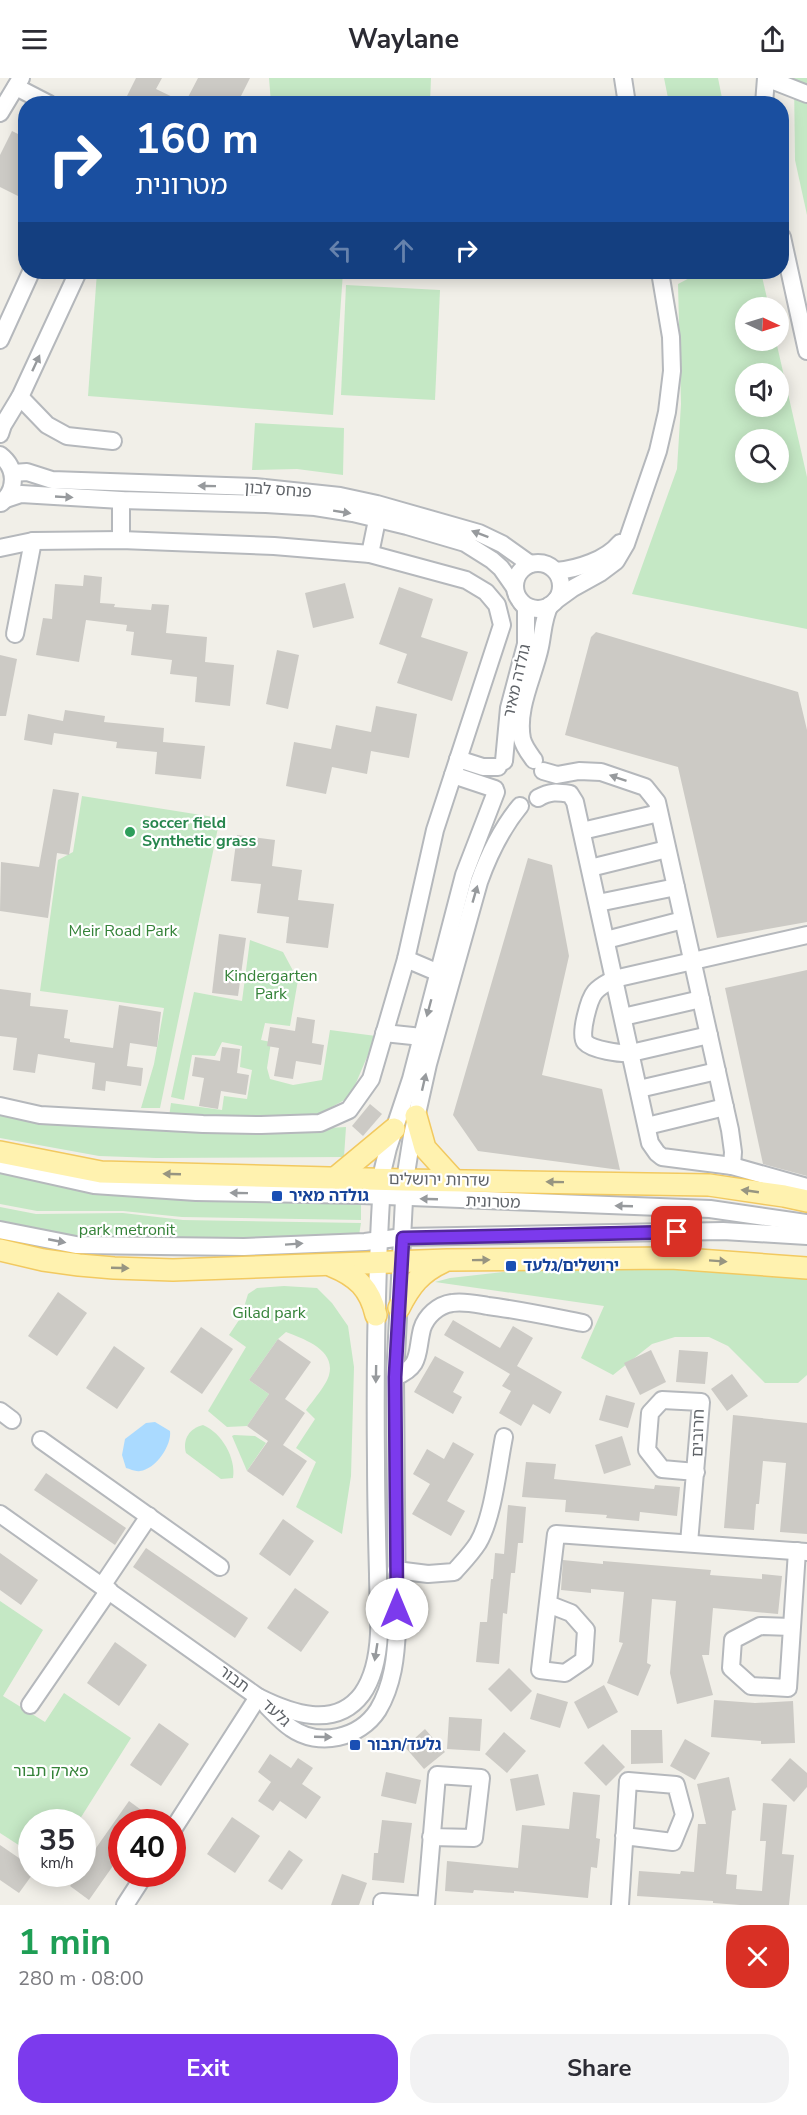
<!DOCTYPE html>
<meta charset="utf-8">
<style>
:root{--surface:#fff;--page:#f2f2f3;--text:#2b2b33;--muted:#7c7c81;--accent:#7c3aed}
body{margin:0;font-family:"Nunito Sans","Noto Sans Hebrew",sans-serif;background:var(--page);color:var(--text);height:100vh;display:flex;flex-direction:column;font-size:22px;white-space:nowrap}
*{box-sizing:border-box;margin:0}
p{font-size:20px;color:var(--muted)}
.icon{flex:none;width:33px;height:33px;fill:none;stroke:currentColor;stroke-width:2;stroke-linecap:round;stroke-linejoin:round}
.map{position:relative;height:1827px;overflow:hidden}
.sheet{display:flex;flex-direction:column;background:var(--surface);flex:1}
.sheet>*{flex:none}
.hud{position:absolute;left:18px;top:18px;width:771px;height:183px;border-radius:24px;box-shadow:0 3px 15px #0003;background:#1a4fa0;color:#fff;overflow:hidden}
.needle{width:39px;rotate:94deg}
.fabs{position:absolute;left:735px;top:219px;display:grid;gap:12px}
.fabs a{display:grid;place-items:center;width:54px;height:54px;border-radius:50%;background:var(--surface);box-shadow:0 3px 15px #0003;font-size:30px}
.speed{position:absolute;left:18px;top:1731px;display:flex;gap:12px;font-size:30px;font-weight:700;text-align:center}
.speed>*{display:grid;place-content:center;width:78px;height:78px;border-radius:50%;background:var(--surface);box-shadow:0 3px 15px #0003;line-height:1}
.speed small{font-size:15px;font-weight:400}
.speed .limit{border:9px solid #d22;background:#fff;color:#111}
.pin{position:absolute;display:grid;place-items:center;width:51px;height:51px;color:#fff;margin:-26px;border-radius:12px;box-shadow:0 3px 9px #0006}
.me{position:absolute;width:66px;margin:-33px;rotate:0deg;stroke-linejoin:round;filter:drop-shadow(0 0 4px #0008)}
.turn{display:flex;align-items:center;gap:21px;height:126px;padding:0 18px;font-size:27px}
.turn .icon{width:78px;height:78px;stroke-width:2.5}
.turn b{display:block;font-size:42px;line-height:51px}
.lanes{display:flex;align-items:center;height:57px;padding:0 18px;background:#0003;justify-content:center;gap:30px;direction:ltr}
.lanes .off{opacity:.35}
.round{display:grid;place-items:center;flex:none;width:63px;height:63px;border-radius:24px;background:var(--page)}
.summary{display:flex;align-items:center;justify-content:space-between;height:102px;padding:0 18px}
h1{font-size:36px;font-weight:700;line-height:45px;color:#1e9e55}
.cta{display:flex;gap:12px;margin-top:auto;padding:12px 18px}
.cta a{flex:1;height:69px;border-radius:24px;background:var(--accent);color:#fff;font-size:24px;font-weight:700;line-height:69px;text-align:center}
.cta a+a{background:var(--page);color:var(--text)}
header{display:flex;justify-content:space-between;align-items:center;height:78px;padding:0 18px;background:var(--surface);font-size:27px;font-weight:700}
.map>svg:first-child{display:block}
</style>
<header><svg class="icon" aria-label="menu" viewBox="0 0 24 24"><path d="M4 6h16M4 12h16M4 18h16"/></svg>Waylane<svg class="icon" aria-label="share" viewBox="0 0 24 24"><path d="M12 15V3M7 8l5-5 5 5M5 13v7h14v-7"/></svg></header>
<div class="map">
<svg width="807" height="1827" viewBox="0 0 807 1827">
<rect width="100%" height="100%" fill="#f1efe8"/>
<g fill="#c5e8c5" fill-rule="evenodd">
<path d="M269,0H431L430,25H271Z"/>
<path d="M664,0H718L723,25H669Z"/>
<path d="M794,0H807V137L795,82Z"/>
<path d="M97,194H343L333,337L88,318Z"/>
<path d="M701,194H761L769,229L746,230V262L776,263L807,399V551L632,516L677,391L681,326L678,206ZM746,296H778V328H746ZM746,362H778V394H746Z"/>
<path d="M346,207L440,212L435,322L341,317Z"/>
<path d="M255,345L344,350L343,397L297,391L252,392Z"/>
<path d="M82,718L220,740L160,1030H141L154,986L164,930L40,913L58,782L73,774Z"/>
<path d="M250,862L283,874L298,902L290,948L265,945L261,962L271,964L267,990L270,1001L293,1007L322,1002L330,952L376,958L350,1019L319,1036L261,1041L169,1039L171,1025L222,1032L224,1018L247,1021L252,992L240,989L242,968L222,964L215,978L192,977L184,1022L171,1019L194,914L242,923Z"/>
<path d="M0,1032L309,1051L346,1049L344,1079L156,1080L99,1078L0,1060Z"/>
<path d="M0,1086L361,1117V1142L182,1139L123,1133H37L0,1126Z"/>
<path d="M0,1129L36,1136L123,1135L183,1142L361,1145L358,1163L76,1167L0,1152Z"/>
<path d="M678,1185L807,1199V1297L798,1305H765L728,1268L709,1259H675L652,1266L613,1297L581,1280L604,1228L435,1204L450,1200L555,1188Z"/>
<path d="M284,1208L317,1210L332,1225L348,1248L354,1289L351,1398L342,1456L296,1429L316,1384L296,1370L315,1341L306,1332C312,1324 327,1306 329,1297C336,1272 304,1261 286,1254L278,1261L249,1302L269,1316L247,1348L227,1349L208,1333L246,1269L229,1257L241,1239L248,1216L257,1210Z"/>
<path d="M203,1347C222,1355 236,1380 233,1400L221,1401L186,1375C182,1361 190,1350 203,1347Z"/>
<path d="M234,1357L255,1358L266,1365L247,1393L232,1358Z"/>
<path d="M0,1523L43,1552L3,1618L45,1644L64,1615L131,1660L78,1744H32L31,1775L0,1755Z"/>
</g>
<path fill="#aadaff" d="M155,1344L170,1353C172,1367 156,1391 140,1393C136,1394 130,1391 126,1390L122,1377L125,1361L146,1345Z"/>
<g fill="#cccac5">
<path d="M136,0H162L156,11L185,25L198,0H250L237,26H123Z"/>
<path d="M12,53L26,60V122L0,109V77Z"/>
<path d="M84,497L102,499L100,525L115,526L114,529L151,532L152,526L169,527L166,555L207,559L205,584L234,587L230,628L195,624L197,599L170,596L172,582L131,577L134,554L126,553L127,547L86,542L79,584L36,577L43,540L52,541L55,506L83,508Z"/>
<path d="M345,505L354,540L313,550L305,515Z"/>
<path d="M399,509L433,521L421,559L468,574L452,623L397,605L407,576L379,566Z"/>
<path d="M596,554L798,614L807,652V844L717,860L678,689L565,657L591,559Z"/>
<path d="M277,572L299,577L288,631L266,626Z"/>
<path d="M0,577L17,581L6,638H0Z"/>
<path d="M376,628L417,636L409,680L371,673L367,696L332,689L326,716L286,708L294,664L331,671L336,647L371,654Z"/>
<path d="M65,632L105,638L104,644L164,650L163,664L205,668L201,701L155,696L157,674L116,670L117,664L54,655L52,667L24,662L28,636L63,643Z"/>
<path d="M53,711L79,715L69,777L57,775L48,840L0,833L1,784L39,789Z"/>
<path d="M237,757L275,762L272,788L302,792L298,822L334,826L328,870L286,865L289,839L257,835L261,806L231,803Z"/>
<path d="M528,780L552,787L569,878L542,997L602,1011L620,1092L478,1073L453,1037Z"/>
<path d="M219,856L246,860L238,918L212,915Z"/>
<path d="M807,892V1098L763,1086L725,910Z"/>
<path d="M0,911L31,915L30,928L68,932L64,960L70,961V964L113,970L119,927L161,934L157,969L130,965L127,988L143,990L141,1008L106,1003L105,1013L92,1011L95,985L38,976L35,995L13,992L17,960L0,958Z"/>
<path d="M297,939L315,942L312,965L324,967L321,987L296,983L293,1001L274,998L279,970L267,968L270,949L295,953Z"/>
<path d="M222,969L240,971L237,995L249,997L246,1017L221,1013L218,1031L199,1028L204,1000L192,998L195,979L220,983Z"/>
<path d="M370,1026L382,1036L363,1058L352,1048Z"/>
<path d="M58,1214L87,1235L57,1278L28,1258Z"/>
<path d="M453,1242L500,1270L513,1248L533,1260L517,1288L562,1314L550,1336L533,1326L521,1348L499,1335L511,1313L502,1308L510,1296L444,1257Z"/>
<path d="M201,1249L233,1271L202,1316L170,1294Z"/>
<path d="M278,1261L311,1284L285,1321L305,1335L283,1367L307,1383L283,1418L247,1393L268,1363L247,1348L269,1316L249,1302Z"/>
<path d="M114,1268L145,1290L117,1331L86,1310Z"/>
<path d="M651,1272L666,1304L640,1317L624,1285Z"/>
<path d="M679,1272L708,1274L705,1306L676,1304Z"/>
<path d="M435,1278L464,1294L453,1314L462,1319L453,1336L414,1314Z"/>
<path d="M732,1296L748,1318L727,1333L711,1311Z"/>
<path d="M606,1317L635,1325L628,1350L599,1342Z"/>
<path d="M733,1337L807,1345V1456L780,1454L786,1385L763,1383L759,1426H756L754,1452L724,1450Z"/>
<path d="M622,1358L631,1387L604,1396L595,1367Z"/>
<path d="M453,1364L474,1376L447,1423L465,1433L451,1458L412,1436L430,1406L413,1396L427,1371L444,1381Z"/>
<path d="M526,1384L556,1386L554,1401L654,1411L655,1407L680,1409L677,1438L640,1434L639,1443L606,1440L607,1437L565,1434L566,1422L522,1419Z"/>
<path d="M46,1395L126,1450L115,1467L34,1412Z"/>
<path d="M508,1427L526,1429L523,1465H518L515,1495H511L507,1536L503,1535L499,1586L476,1584L480,1544H487L491,1501H493L495,1475L504,1476Z"/>
<path d="M283,1441L314,1463L290,1498L259,1476Z"/>
<path d="M146,1470L248,1540L235,1560L133,1489Z"/>
<path d="M0,1475L38,1502L21,1527L0,1512Z"/>
<path d="M563,1482L603,1486V1483L711,1492L710,1497L762,1501V1496L782,1498L778,1536L713,1530L709,1577H702L713,1617L677,1626L670,1595L676,1523L652,1521L647,1585L651,1587L638,1618L607,1605L623,1565L619,1564L624,1514L591,1511V1515L561,1512Z"/>
<path d="M295,1510L329,1534L301,1574L267,1550Z"/>
<path d="M115,1564L147,1587L119,1628L87,1605Z"/>
<path d="M509,1590L532,1613L511,1634L488,1611Z"/>
<path d="M604,1607L618,1634L588,1651L574,1624Z"/>
<path d="M537,1615L568,1624L560,1650L530,1641Z"/>
<path d="M714,1622L755,1625L793,1623L795,1665L761,1666V1663L711,1659Z"/>
<path d="M449,1639L482,1641L480,1673L447,1671Z"/>
<path d="M159,1645L189,1666L161,1708L130,1687Z"/>
<path d="M425,1651L445,1674L424,1691L405,1669Z"/>
<path d="M631,1652H662L663,1685L631,1686Z"/>
<path d="M504,1654L526,1673L507,1695L485,1676Z"/>
<path d="M685,1661L710,1675L695,1702L670,1688Z"/>
<path d="M603,1666L625,1689L606,1708L584,1685Z"/>
<path d="M270,1676L291,1690L298,1680L313,1690L302,1706L321,1719L306,1741L280,1723L273,1733L258,1723L271,1704L258,1694Z"/>
<path d="M790,1680L807,1695V1709L794,1724L771,1702Z"/>
<path d="M386,1694L421,1702L416,1726L381,1718Z"/>
<path d="M538,1696L545,1727L516,1733L510,1701Z"/>
<path d="M729,1699L736,1732L732,1733L726,1796L737,1797L736,1811L762,1813L766,1763H760L763,1725L787,1727L782,1776L794,1777L789,1827H740L713,1825V1823L637,1818L639,1793L680,1796L681,1793L694,1794L698,1746H706L697,1706Z"/>
<path d="M573,1714L600,1717L596,1760L600,1761L597,1790L591,1789L588,1820L514,1813V1815L474,1812L473,1815L445,1813L447,1783L518,1790L522,1747L569,1751Z"/>
<path d="M129,1723L148,1737L143,1744H122V1775L89,1822L70,1808L79,1796H82V1790Z"/>
<path d="M232,1739L260,1758L235,1795L207,1776Z"/>
<path d="M382,1742L412,1745L404,1805L372,1802L374,1775H378Z"/>
<path d="M0,1767L32,1789V1797L19,1815L0,1802Z"/>
<path d="M289,1772L303,1782L282,1812L268,1803Z"/>
<path d="M342,1796L367,1805L359,1827H331Z"/>
</g>
<g fill="none" stroke-linecap="round" stroke-linejoin="round">
<defs>
<g id="minor">
<path d="M623,0L627,26"/>
<path d="M766,0L807,16"/>
<path d="M16,9L49,26"/>
<path d="M764,26L766,0"/>
<path d="M0,35L21,0"/>
<path d="M782,159L807,273"/>
<path d="M0,262L31,194"/>
<path d="M20,319L47,347L67,358L113,363"/>
<path d="M0,356L3,347L20,319L78,194"/>
<path d="M0,377C17,390 17,412 1,425"/>
<path d="M13,395L27,394L52,402L255,409L340,418L377,426L479,455L502,466L530,486"/>
<path d="M6,421L21,416L121,422L266,426L315,429L353,435L407,448L465,465L492,482L501,490L515,510"/>
<path d="M121,422V462"/>
<path d="M0,470L33,463L121,462L274,468L370,476L466,502L486,514L497,527L502,547L435,752L406,881L371,1001L349,1032L320,1045L261,1047L203,1046L40,1037L0,1028"/>
<path d="M370,476L377,442"/>
<circle cx="538" cy="508" r="23"/>
<path d="M556,493C578,491 606,482 620,465"/>
<path d="M555,523L573,510L600,495L616,483L626,466L658,373L667,334L672,293L671,259L660,194"/>
<path d="M15,556L33,463"/>
<path d="M458,681L483,689H498"/>
<path d="M534,682C529,675 524,669 522,661C516,630 534,598 540,569C543,555 543,540 550,527"/>
<path d="M504,683L509,630L526,566V530L521,524"/>
<path d="M543,693L557,697L579,693L601,694L645,709L657,724L730,1052L733,1074L732,1088"/>
<path d="M453,697L495,711"/>
<path d="M538,720C550,713 557,714 570,716L575,724L650,1065L657,1075L662,1079L732,1088L807,1109"/>
<path d="M582,753L659,735"/>
<path d="M590,790L667,771"/>
<path d="M598,825L676,809"/>
<path d="M606,862L683,842"/>
<path d="M406,881L439,895"/>
<path d="M623,939L701,921"/>
<path d="M384,955L422,959"/>
<path d="M709,957L631,975C621,976 592,972 585,964C579,957 589,921 595,914C600,908 607,905 614,901L807,857"/>
<path d="M639,1011L717,993"/>
<path d="M647,1048L725,1029"/>
<path d="M0,1086L94,1107L196,1114L361,1117L710,1131L807,1145"/>
<path d="M0,1152L76,1167L244,1169L365,1164L403,1159L723,1153L807,1158"/>
<path d="M395,1299C422,1288 416,1275 422,1251C426,1238 438,1227 452,1225C464,1223 476,1226 488,1228C520,1232 552,1239 583,1245"/>
<path d="M0,1333L12,1342"/>
<path d="M41,1362L220,1489"/>
<path d="M0,1436L258,1619C290,1635 335,1652 362,1616C374,1599 378,1576 379,1556C380,1536 378,1516 378,1496C377,1459 376,1421 376,1383C375,1286 376,1188 383,1091L388,1070L411,1001L464,797L496,714"/>
<path d="M689,1465L701,1324L662,1322L650,1335L647,1372L662,1391L696,1394"/>
<path d="M396,1492L428,1496L454,1494C462,1485 471,1476 478,1465C493,1440 498,1389 504,1359"/>
<path d="M102,1508L149,1438"/>
<path d="M548,1526L571,1535L586,1552L584,1582L565,1595L540,1592L556,1456L807,1474"/>
<path d="M792,1549L760,1548L733,1562L731,1590L751,1608L788,1610L797,1473"/>
<path d="M30,1627L109,1512"/>
<path d="M267,1628C275,1636 282,1644 291,1650C319,1670 360,1660 378,1632C393,1607 396,1578 397,1550L395,1299L405,1102L412,1058L428,986L479,804C489,776 501,751 520,728"/>
<path d="M172,1753L258,1619"/>
<path d="M125,1827L145,1796"/>
<path d="M382,1827V1824L426,1827"/>
<path d="M426,1827L437,1697L481,1700L474,1760L431,1759"/>
<path d="M620,1827L628,1703L676,1707L684,1737L673,1764L624,1758"/>
</g>
<g id="major">
<path d="M416,1038L425,1070L454,1102"/>
<path d="M0,1074L101,1094L405,1102L709,1107L784,1118L807,1123"/>
<path d="M335,1100L394,1051"/>
<path d="M0,1172L43,1182L79,1187L114,1190L173,1192L447,1182L671,1180L807,1190"/>
<path d="M332,1188C357,1198 370,1211 376,1237"/>
<path d="M399,1230C410,1208 421,1194 443,1184"/>
</g>
</defs>
<use href="#minor" stroke="#b5b8bc" stroke-width="20"/>
<use href="#major" stroke="#f2c960" stroke-width="24"/>
<use href="#minor" stroke="#fff" stroke-width="16"/>
<use href="#major" stroke="#fff2af" stroke-width="21"/>
</g>
<defs><path id="oneway-solid" d="M-6-.8H1V-3.2L6.5 0L1 3.2V.8H-6Z" transform="scale(1.5)"/></defs>
<g fill="#979a9d">
<use href="#oneway-solid" transform="translate(36 285) rotate(-65)"/>
<use href="#oneway-solid" transform="translate(207 408) rotate(-179)"/>
<use href="#oneway-solid" transform="translate(64 419) rotate(3)"/>
<use href="#oneway-solid" transform="translate(342 434) rotate(9)"/>
<use href="#oneway-solid" transform="translate(480 456) rotate(-159)"/>
<use href="#oneway-solid" transform="translate(618 700) rotate(-161)"/>
<use href="#oneway-solid" transform="translate(475 816) rotate(-74)"/>
<use href="#oneway-solid" transform="translate(429 930) rotate(105)"/>
<use href="#oneway-solid" transform="translate(424 1004) rotate(-77)"/>
<use href="#oneway-solid" transform="translate(239 1115) rotate(-179)"/>
<use href="#oneway-solid" transform="translate(429 1121) rotate(-178)"/>
<use href="#oneway-solid" transform="translate(624 1128) rotate(-178)"/>
<use href="#oneway-solid" transform="translate(57 1163) rotate(11)"/>
<use href="#oneway-solid" transform="translate(294 1166) rotate(-4)"/>
<use href="#oneway-solid" transform="translate(376 1296) rotate(91)"/>
<use href="#oneway-solid" transform="translate(376 1574) rotate(99)"/>
<use href="#oneway-solid" transform="translate(323 1659) rotate(2)"/>
</g>
<g fill="#979581">
<use href="#oneway-solid" transform="translate(172 1096) rotate(-178)"/>
<use href="#oneway-solid" transform="translate(555 1104) rotate(-179)"/>
<use href="#oneway-solid" transform="translate(750 1113) rotate(-172)"/>
<use href="#oneway-solid" transform="translate(481 1182) rotate(-1)"/>
<use href="#oneway-solid" transform="translate(718 1183) rotate(4)"/>
<use href="#oneway-solid" transform="translate(120 1190) rotate(2)"/>
</g>
<g fill="none" stroke-linecap="round" stroke-linejoin="round">
<defs>
<path id="route" d="M397,1531L395,1299L403,1160L677,1154"/>
</defs>
<use href="#route" stroke="#51269a" stroke-width="15"/>
<use href="#route" stroke="#7c3aed" stroke-width="10"/>
</g>
<circle fill="#2e9e5b" stroke="#fff" stroke-width="2" cx="130" cy="754" r="6"/>
<g fill="#1a4fb4" stroke="#fff" stroke-width="2">
<rect x="271" y="1112" width="12" height="12" rx="3"/>
<rect x="505" y="1182" width="12" height="12" rx="3"/>
<rect x="349" y="1661" width="12" height="12" rx="3"/>
</g>
<g text-anchor="middle" dominant-baseline="central" stroke-width="4.5" stroke-linejoin="round" paint-order="stroke">
<g font-size="16" fill="#5f6368" stroke="#fff">
<text transform="translate(278 412) rotate(4)">פנחס לבון</text>
<text transform="translate(517 603) rotate(-77)">גולדה מאיר</text>
<text transform="translate(439 1102) rotate(1)">שדרות ירושלים</text>
<text transform="translate(493 1124) rotate(2)">מטרונית</text>
<text transform="translate(698 1355) rotate(-88)">חרובים</text>
<text transform="translate(234 1601) rotate(36)">תבור</text>
<text transform="translate(276 1635) rotate(43)">גלעד</text>
</g>
<g font-size="16" font-weight="bold" fill="#27864d" stroke="#fff" text-anchor="start">
<text x="142" y="745">soccer field<tspan x="142" dy="18">Synthetic grass</tspan></text>
</g>
<g font-size="16" fill="#348238" stroke="#fff">
<text x="123" y="853">Meir Road Park</text>
<text x="271" y="898">Kindergarten<tspan x="271" dy="18">Park</tspan></text>
<text x="127" y="1152">park metronit</text>
<text x="269" y="1235">Gilad park</text>
<text x="51" y="1693">פארק תבור</text>
</g>
<g font-size="16" font-weight="bold" fill="#164399" stroke="#fff" text-anchor="start">
<text x="289" y="1118">גולדה מאיר</text>
<text x="523" y="1188">ירושלים/גלעד</text>
<text x="367" y="1667">גלעד/תבור</text>
</g>
</g>
</svg>
<div class="fabs">
<a><svg class="needle" viewBox="-14 -14 28 28"><path d="M0-13l5 13h-10z" fill="#e53935"/><path d="M0 13l5-13h-10z" fill="#7c7c81"/></svg></a>
<a><svg class="icon" aria-label="sound" viewBox="0 0 24 24"><path d="M4 9h4l5-4v14l-5-4H4zM17 9q2 3 0 6"/></svg></a>
<a><svg class="icon" aria-label="search" viewBox="0 0 24 24"><circle cx="10" cy="10" r="6"/><path d="M15 15l6 6"/></svg></a>
</div>
<div class="speed"><div>35<small>km/h</small></div><div class="limit">40</div></div>
<div class="pin" style="left:677px;top:1154px;background:#d93025"><svg class="icon" aria-label="arrive" viewBox="0 0 24 24"><path d="M6 21V4h12l-3 4 3 4H6"/></svg></div>
<svg class="me" style="left:397px;top:1531px" viewBox="-20 -20 40 40"><circle r="19" fill="#fff"/><path d="M0-13L10 11 0 6-10 11z" fill="#7c3aed"/></svg>
<div class="hud">
<div class="turn"><svg class="icon" aria-label="right" viewBox="0 0 24 24"><path d="M7 20v-9h11M14 6l5 5-5 5"/></svg><div><b>160 m</b>מטרונית</div></div>
<div class="lanes"><svg class="icon off" aria-label="left" viewBox="0 0 24 24"><path d="M17 20v-9H6M10 6l-5 5 5 5"/></svg><svg class="icon off" aria-label="ahead" viewBox="0 0 24 24"><path d="M12 20V5M6 11l6-6 6 6"/></svg><svg class="icon" aria-label="right" viewBox="0 0 24 24"><path d="M7 20v-9h11M14 6l5 5-5 5"/></svg></div>
</div>
</div>
<section class="sheet">
<div class="summary"><div><h1>1 min</h1><p>280 m · 08:00</p></div><a class="round" style="background:#d93025;color:#fff"><svg class="icon" aria-label="close" viewBox="0 0 24 24"><path d="M6 6l12 12M18 6L6 18"/></svg></a></div>
<div class="cta"><a>Exit</a><a>Share</a></div>
</section>
